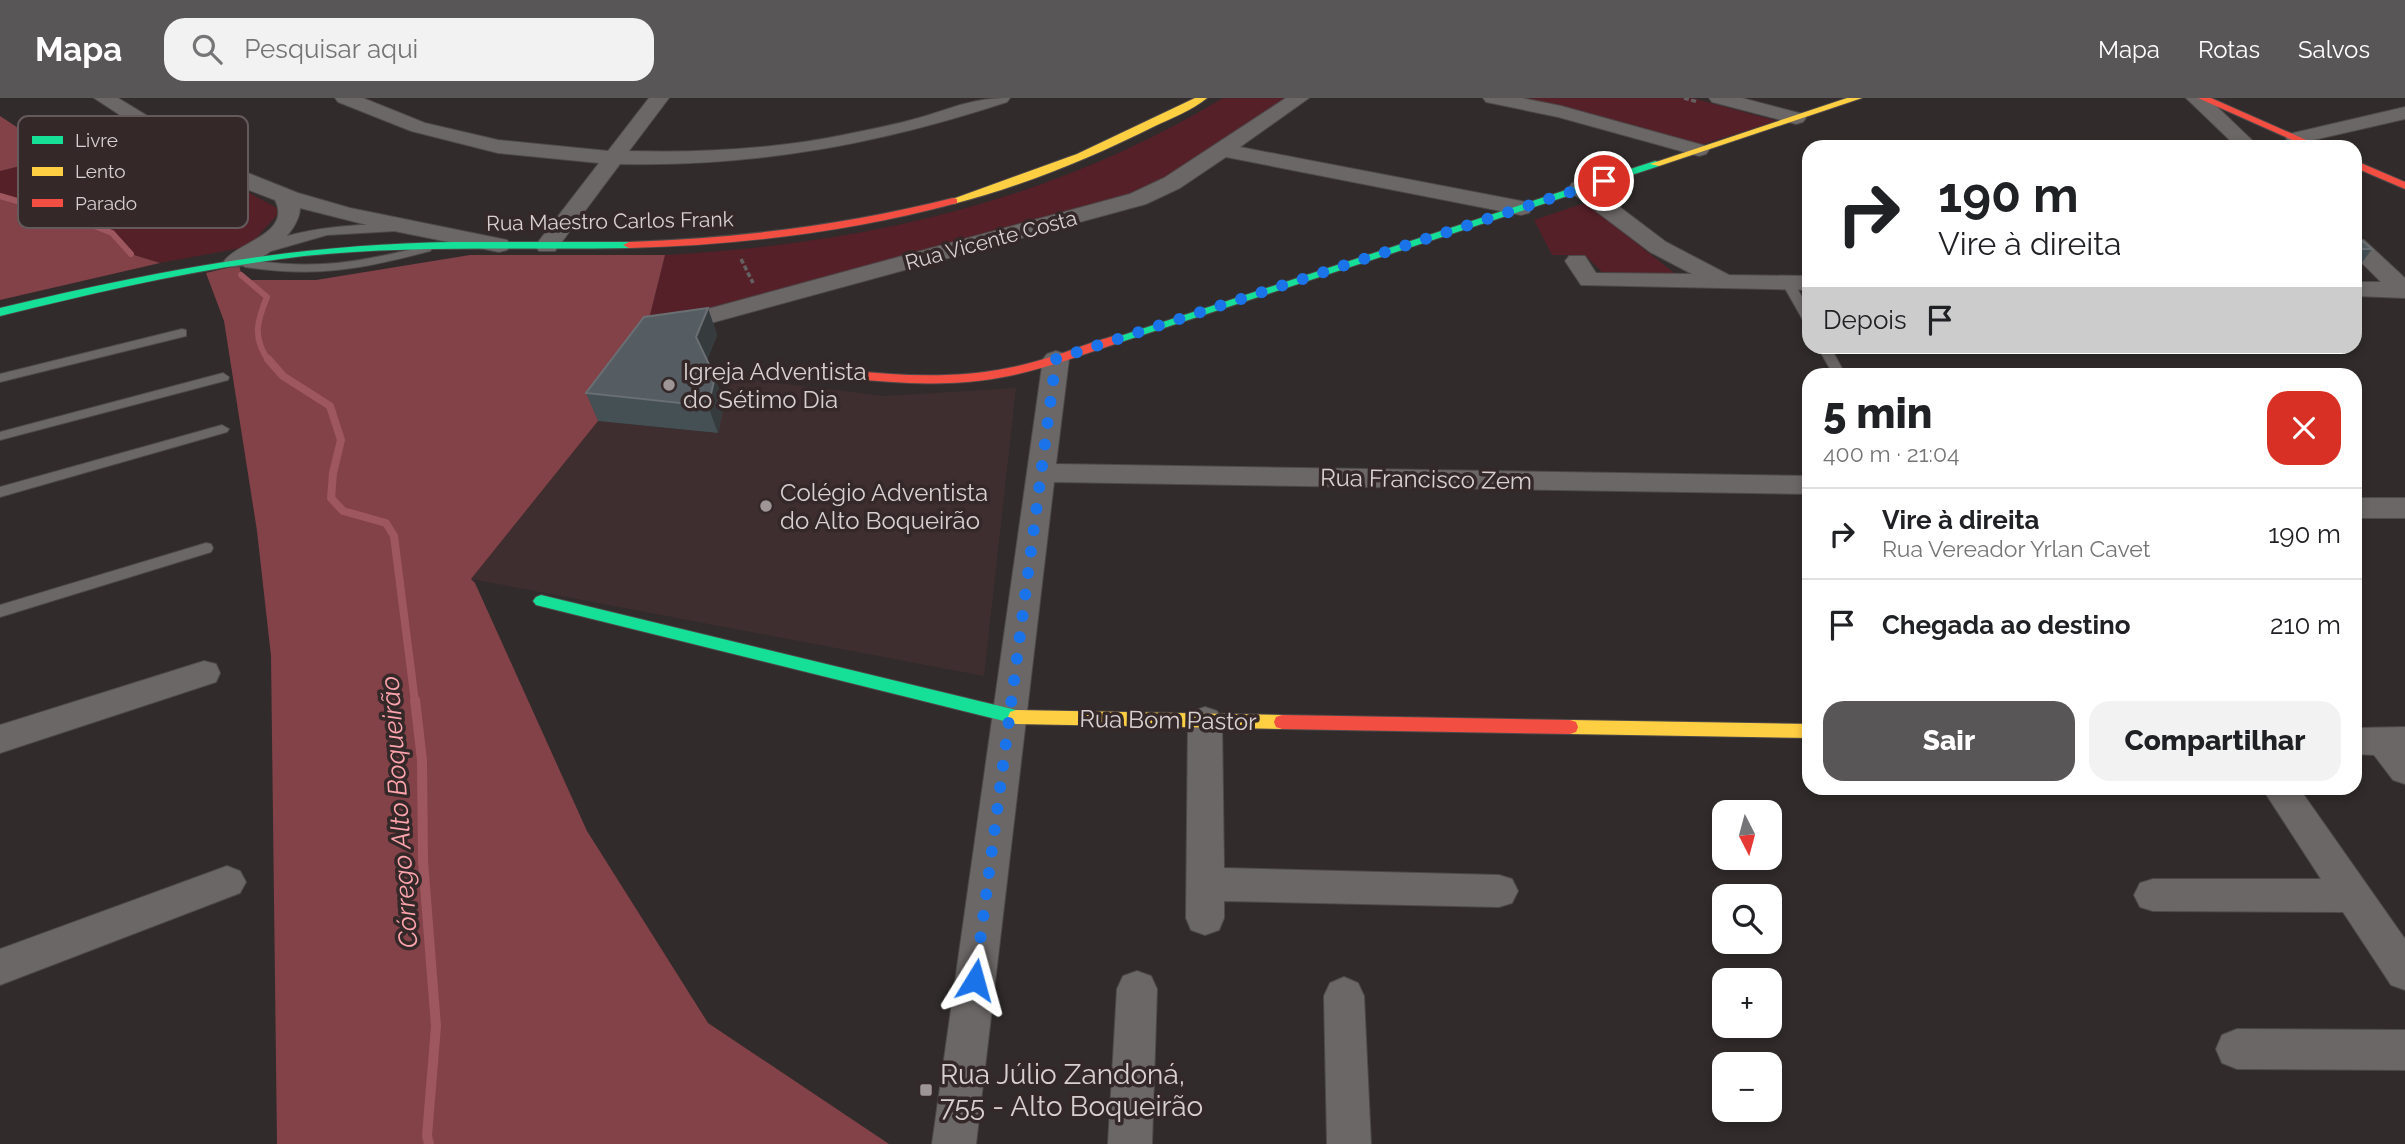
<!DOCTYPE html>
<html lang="pt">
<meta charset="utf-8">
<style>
:root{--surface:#fff;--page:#f2f2f2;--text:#202124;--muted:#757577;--line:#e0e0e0;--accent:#595657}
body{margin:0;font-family:Raleway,sans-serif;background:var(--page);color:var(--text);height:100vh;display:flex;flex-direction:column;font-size:26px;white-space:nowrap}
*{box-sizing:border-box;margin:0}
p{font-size:23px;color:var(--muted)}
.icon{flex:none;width:38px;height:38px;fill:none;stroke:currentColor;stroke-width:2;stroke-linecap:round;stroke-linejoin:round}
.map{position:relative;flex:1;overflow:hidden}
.panel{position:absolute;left:1802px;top:270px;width:560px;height:427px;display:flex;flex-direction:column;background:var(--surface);border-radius:21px;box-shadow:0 4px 10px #0003}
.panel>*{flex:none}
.guide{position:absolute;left:1802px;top:42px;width:560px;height:214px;border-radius:21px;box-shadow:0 4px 10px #0003;background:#fff;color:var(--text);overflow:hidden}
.needle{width:46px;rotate:174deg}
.controls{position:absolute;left:1712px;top:702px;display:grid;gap:14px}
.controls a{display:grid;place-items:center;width:70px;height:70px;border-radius:14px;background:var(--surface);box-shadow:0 4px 10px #0003;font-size:35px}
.pin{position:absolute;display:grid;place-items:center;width:60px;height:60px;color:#fff;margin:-30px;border:4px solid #fff;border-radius:50%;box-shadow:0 2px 7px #0007}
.me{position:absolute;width:77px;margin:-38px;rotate:8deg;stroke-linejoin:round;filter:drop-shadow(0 0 5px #0008)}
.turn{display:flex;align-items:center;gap:24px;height:147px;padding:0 21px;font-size:32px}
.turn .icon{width:91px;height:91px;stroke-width:2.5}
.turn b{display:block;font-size:49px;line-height:60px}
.then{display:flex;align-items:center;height:66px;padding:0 21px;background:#0003;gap:14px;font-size:26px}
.round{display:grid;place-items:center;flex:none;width:74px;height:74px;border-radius:21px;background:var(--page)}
.summary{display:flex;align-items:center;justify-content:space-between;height:119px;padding:0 21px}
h1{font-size:42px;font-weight:800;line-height:52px}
.cta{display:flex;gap:14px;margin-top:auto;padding:14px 21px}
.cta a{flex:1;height:80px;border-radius:21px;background:var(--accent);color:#fff;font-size:28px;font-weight:800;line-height:80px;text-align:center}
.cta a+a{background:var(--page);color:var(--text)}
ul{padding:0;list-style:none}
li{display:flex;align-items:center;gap:21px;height:91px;padding:0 21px;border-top:2px solid var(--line)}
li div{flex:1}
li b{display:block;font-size:26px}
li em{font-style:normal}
header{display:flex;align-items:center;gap:42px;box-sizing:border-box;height:98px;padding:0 35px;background:var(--accent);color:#fff}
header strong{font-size:33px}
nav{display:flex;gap:38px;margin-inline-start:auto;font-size:24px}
.search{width:490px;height:63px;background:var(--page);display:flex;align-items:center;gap:18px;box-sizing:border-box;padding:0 24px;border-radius:21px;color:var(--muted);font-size:26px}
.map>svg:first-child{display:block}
</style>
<header>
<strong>Mapa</strong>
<div class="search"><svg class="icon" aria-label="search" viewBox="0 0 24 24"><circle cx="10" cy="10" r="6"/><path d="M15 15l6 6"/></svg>Pesquisar aqui</div>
<nav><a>Mapa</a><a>Rotas</a><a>Salvos</a></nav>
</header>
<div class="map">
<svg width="2405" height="1046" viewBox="0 0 2405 1046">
<rect width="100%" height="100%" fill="#312b2b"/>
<path fill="#3f2e2f" d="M730,279L884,298L1016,290L984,578L471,481L598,323L717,335Z"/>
<g fill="#552028">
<path d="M1223,0H1287L1153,87L1124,98L757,200L648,225L665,157C864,146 1051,104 1223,0Z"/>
<path d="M1510,0H1692L1777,23L1701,47Z"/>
<path d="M134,32L277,110V117L252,145L241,150L160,165L131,156L112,135L75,120L0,98V73L61,58Z"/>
<path d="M1585,105L1677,177L1602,174L1585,157H1552L1534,122Z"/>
</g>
<g fill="#834148">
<path d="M0,18L61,58L0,73Z"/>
<path d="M0,98L112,135L131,156L160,165L0,202Z"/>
<path d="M470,157H665L648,225L654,246L598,323L471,481L475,485L587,733L708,925L889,1046H277L271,558L257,433L224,223L206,175L239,167L243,182H316Z"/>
</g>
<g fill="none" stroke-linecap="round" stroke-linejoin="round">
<g stroke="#9f575f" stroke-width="6">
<path d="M0,98L75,120L112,135L131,156"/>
<path d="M241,177L267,199C257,223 252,240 269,263"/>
</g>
<path stroke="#9f575f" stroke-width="8" d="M268,261L283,278L330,308L341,342L333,375L331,400L343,413L386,425L394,438L415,604"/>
<path stroke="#9f575f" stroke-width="10" d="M415,602L422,662L423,763L436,928L427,1038L429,1046"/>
<defs>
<g id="lane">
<path d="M360,127H396L402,130L396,133L327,137L261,156L255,153C278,134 331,129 360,127Z"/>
<path d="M426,148L432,151L430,153C362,171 316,180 245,169L239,165L245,161C315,173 359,164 426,148Z"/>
<path d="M1788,181L1792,182L1810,212V228L1804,224L1782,185Z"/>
<path d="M182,231L186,232V238L0,284V276Z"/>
<path d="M1817,248H1830L1845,276H1833Z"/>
<path d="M223,275L229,279L228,282L0,342V334Z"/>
<path d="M222,327L229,331L227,334L0,399V389Z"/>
<path d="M206,445L211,446L213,450L211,454L0,519V507Z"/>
</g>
<g id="street">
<path d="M94,0H118L228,67L298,95L350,110L507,142L511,147L507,152L499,154L379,130L300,110C300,136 253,174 228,168L224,163C238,144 292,136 275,102L233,86L193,65Z"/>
<path d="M335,0H363L425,25L498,42L608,53L649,0H669L629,53C702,55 777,51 848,36C873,31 898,26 922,19C956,9 973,0 1010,0L1007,4C879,46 756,69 620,66L555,153H539L535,148L599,65L498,55L411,33L338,4Z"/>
<path d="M1286,0H1309L1240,49L1521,103L1529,105L1532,110L1529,115L1521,117L1226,59L1180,90L1146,106L678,234L669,236L660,234L657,229L660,224L1130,96L1164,80Z"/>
<path d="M1483,0H1522L1561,8L1706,48L1709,52L1706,56L1699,58L1558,19L1486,4Z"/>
<path d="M1709,0H1742L1803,16L1806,20L1803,24L1796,26L1712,4Z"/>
<path d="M2186,0H2208L2259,49H2237Z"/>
<path d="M2405,9V21L2296,46L2289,44L2286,40L2289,36Z"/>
<path d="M1580,83L1588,85L1666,144L1729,177L1810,178V192L1581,187L1565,163L1569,158H1585L1596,175L1692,176L1650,154L1572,95L1569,90L1572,85Z"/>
<path d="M2356,140L2364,142L2405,180V200L2356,198V184H2381L2356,159Z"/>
<path d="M1056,253L1065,256L1069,261L1056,366L1810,378V396L1054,384L976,1046H932L1043,261L1047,256Z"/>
<rect x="2356" y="400" width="49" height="20"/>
<path d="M204,563L216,566L220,575L216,584L0,655V627Z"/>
<path d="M1205,609L1217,613L1222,622L1224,770L1499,777L1512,781L1518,793L1512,805L1499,809L1224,803V820L1219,832L1205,837L1191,832L1186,820L1188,622L1193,613Z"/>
<path d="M2405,629V686L2393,682L2374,657L2356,656V630Z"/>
<path d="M2262,690H2299L2405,841V892L2391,887L2343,814L2153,813L2140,809L2134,797L2140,785L2153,781H2321Z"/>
<path d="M227,768L240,773L246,784L240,795L0,887V851Z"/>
<path d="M1137,873L1151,878L1157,891L1152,1046H1108L1117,891L1123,878Z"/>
<path d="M1344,879L1358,885L1364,898L1371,1046H1327L1324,898L1330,885Z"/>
<path d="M2237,931L2405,932V972L2237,971L2222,965L2216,951L2222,937Z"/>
</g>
<g id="fast">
<path d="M1655,63L1659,64V68L1118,245L1114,246L1108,242Z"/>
<path d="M454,144H629L635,147L629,150C521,152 412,147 304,158C201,170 100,193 0,218V210C155,173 294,146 454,144Z"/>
<path d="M541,497L1016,612L1022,614L1024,619L1022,624L1016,626L536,507L533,503L536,499Z"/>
</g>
<g id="slow">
<path d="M1195,0H1207C1193,12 1172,20 1155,28C1091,60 1023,88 953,106L947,103L1077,56Z"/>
<path d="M1847,0H1862L1659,68L1650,66Z"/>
<path d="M1016,612L1282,617L1288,619L1290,624L1288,629L1282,631L1016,626L1010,624L1008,619L1010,614Z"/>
<path d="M1570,622L1810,626V640L1570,636L1564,634L1562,629L1564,624Z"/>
</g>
<g id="jam">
<path d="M2198,0H2211L2322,49H2308Z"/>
<path d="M2356,63L2405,84V91L2356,70Z"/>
<path d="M953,100L957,101V105C849,134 741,147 629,150L623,147L629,144C740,140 846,127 953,100Z"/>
<path d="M1114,238L1120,242L1118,245C1082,257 1047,270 1009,278C956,289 901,286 847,280L841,276L847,272C907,279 967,281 1026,266C1056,259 1084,246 1114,238Z"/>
<path d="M1282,617L1570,622L1576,624L1578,629L1576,634L1570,636L1282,631L1276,629L1274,624L1276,619Z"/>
</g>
</defs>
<use href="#lane" stroke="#4e4949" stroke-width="2"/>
<use href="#street" stroke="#4e4949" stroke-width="2"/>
<use href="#fast" stroke="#4e4949" stroke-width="2"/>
<use href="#slow" stroke="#4e4949" stroke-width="2"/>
<use href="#jam" stroke="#4e4949" stroke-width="2"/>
<g stroke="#666161" stroke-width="3.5" stroke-dasharray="5 2.5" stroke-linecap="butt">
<path d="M1684,0L1698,4"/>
<path d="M741,161L753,185"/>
</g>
<use href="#lane" fill="#6c6767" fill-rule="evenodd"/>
<use href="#street" fill="#6c6767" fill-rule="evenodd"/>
<use href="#fast" fill="#16e098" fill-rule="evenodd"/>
<use href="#slow" fill="#ffcf43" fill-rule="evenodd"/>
<use href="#jam" fill="#f24e42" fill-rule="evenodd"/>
</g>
<g fill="#455054">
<path d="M2356,138L2372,151L2356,173Z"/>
<path d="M708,210L717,237L707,262L715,279L724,307L718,335L598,323L586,295Z"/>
</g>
<g fill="#363b3e">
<path d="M708,210L717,237L705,267L696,239Z"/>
<path d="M715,279L724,307L718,335L708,308Z"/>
</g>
<g fill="#555d62" stroke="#696f73" stroke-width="2">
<path d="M2356,138L2372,151H2356Z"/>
<path d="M708,210L696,239L715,279L708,308L586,295L644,219Z"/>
</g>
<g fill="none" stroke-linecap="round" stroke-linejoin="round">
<path stroke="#1a73e8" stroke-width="12" stroke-dasharray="0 21.6" d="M975,882L1056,261L1604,83"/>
</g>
<g fill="#9e9696" stroke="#342829" stroke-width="2.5">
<circle cx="669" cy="287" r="7"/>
<circle cx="766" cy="408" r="7"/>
<rect x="919" y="985" width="14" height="14" rx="3.5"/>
</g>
<g text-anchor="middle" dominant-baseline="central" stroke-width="7" stroke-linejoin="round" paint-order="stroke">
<g font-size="21" fill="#d8d0d0" stroke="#342829">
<text transform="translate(610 123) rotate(-1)">Rua Maestro Carlos Frank</text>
<text transform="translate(991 142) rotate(-15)">Rua Vicente Costa</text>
</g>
<g font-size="24" fill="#d8d0d0" stroke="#342829" text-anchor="start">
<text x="683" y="273">Igreja Adventista<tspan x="683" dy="28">do Sétimo Dia</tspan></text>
<text x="780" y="394">Colégio Adventista<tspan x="780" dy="28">do Alto Boqueirão</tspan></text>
</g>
<g font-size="24" fill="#d8d0d0" stroke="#342829">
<text transform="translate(1426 381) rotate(1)">Rua Francisco Zem</text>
<text transform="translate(1168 622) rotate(1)">Rua Bom Pastor</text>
</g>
<g font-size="26" font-style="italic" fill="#ffa5ad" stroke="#342829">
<text transform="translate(399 714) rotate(-94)">Córrego Alto Boqueirão</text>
</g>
<g font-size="28" fill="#d8d0d0" stroke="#342829" text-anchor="start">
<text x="940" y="976">Rua Júlio Zandoná,<tspan x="940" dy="32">755 - Alto Boqueirão</tspan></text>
</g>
</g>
<rect x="18" y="18" width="230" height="112" rx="10" fill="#342829" stroke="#655a5b" stroke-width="2"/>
<rect x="32" y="38" width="31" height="8" fill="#16e098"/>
<rect x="32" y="69" width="31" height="9" fill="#ffcf43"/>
<rect x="32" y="101" width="31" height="8" fill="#f24e42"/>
<g font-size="19" fill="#d8d0d0">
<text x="75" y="49">Livre</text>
<text x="75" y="80">Lento</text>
<text x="75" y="112">Parado</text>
</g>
</svg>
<div class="controls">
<a><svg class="needle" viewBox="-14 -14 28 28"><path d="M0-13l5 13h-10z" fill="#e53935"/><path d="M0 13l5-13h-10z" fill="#757577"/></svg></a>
<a><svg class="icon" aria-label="search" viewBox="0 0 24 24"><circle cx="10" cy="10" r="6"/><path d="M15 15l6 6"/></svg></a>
<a>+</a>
<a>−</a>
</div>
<div class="pin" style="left:1604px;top:83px;background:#d93025"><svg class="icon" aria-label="arrive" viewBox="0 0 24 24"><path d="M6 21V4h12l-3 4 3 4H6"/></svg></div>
<svg class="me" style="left:975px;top:882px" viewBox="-20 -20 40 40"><path d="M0-17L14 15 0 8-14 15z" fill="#1a73e8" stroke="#fff" stroke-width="4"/></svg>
<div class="guide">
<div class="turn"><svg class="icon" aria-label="right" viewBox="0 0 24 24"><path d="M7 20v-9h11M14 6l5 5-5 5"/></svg><div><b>190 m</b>Vire à direita</div></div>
<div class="then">Depois<svg class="icon" aria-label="arrive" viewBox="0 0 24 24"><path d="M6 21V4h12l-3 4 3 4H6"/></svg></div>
</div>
<section class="panel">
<div class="summary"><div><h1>5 min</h1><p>400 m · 21:04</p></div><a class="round" style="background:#d93025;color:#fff"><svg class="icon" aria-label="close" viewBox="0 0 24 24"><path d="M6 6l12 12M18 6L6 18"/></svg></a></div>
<ul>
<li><svg class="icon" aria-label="right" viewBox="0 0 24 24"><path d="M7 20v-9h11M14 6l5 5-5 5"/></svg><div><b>Vire à direita</b><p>Rua Vereador Yrlan Cavet</p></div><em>190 m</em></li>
<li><svg class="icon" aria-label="arrive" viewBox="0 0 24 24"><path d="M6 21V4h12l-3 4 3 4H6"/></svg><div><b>Chegada ao destino</b></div><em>210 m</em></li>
</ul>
<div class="cta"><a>Sair</a><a>Compartilhar</a></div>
</section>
</div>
